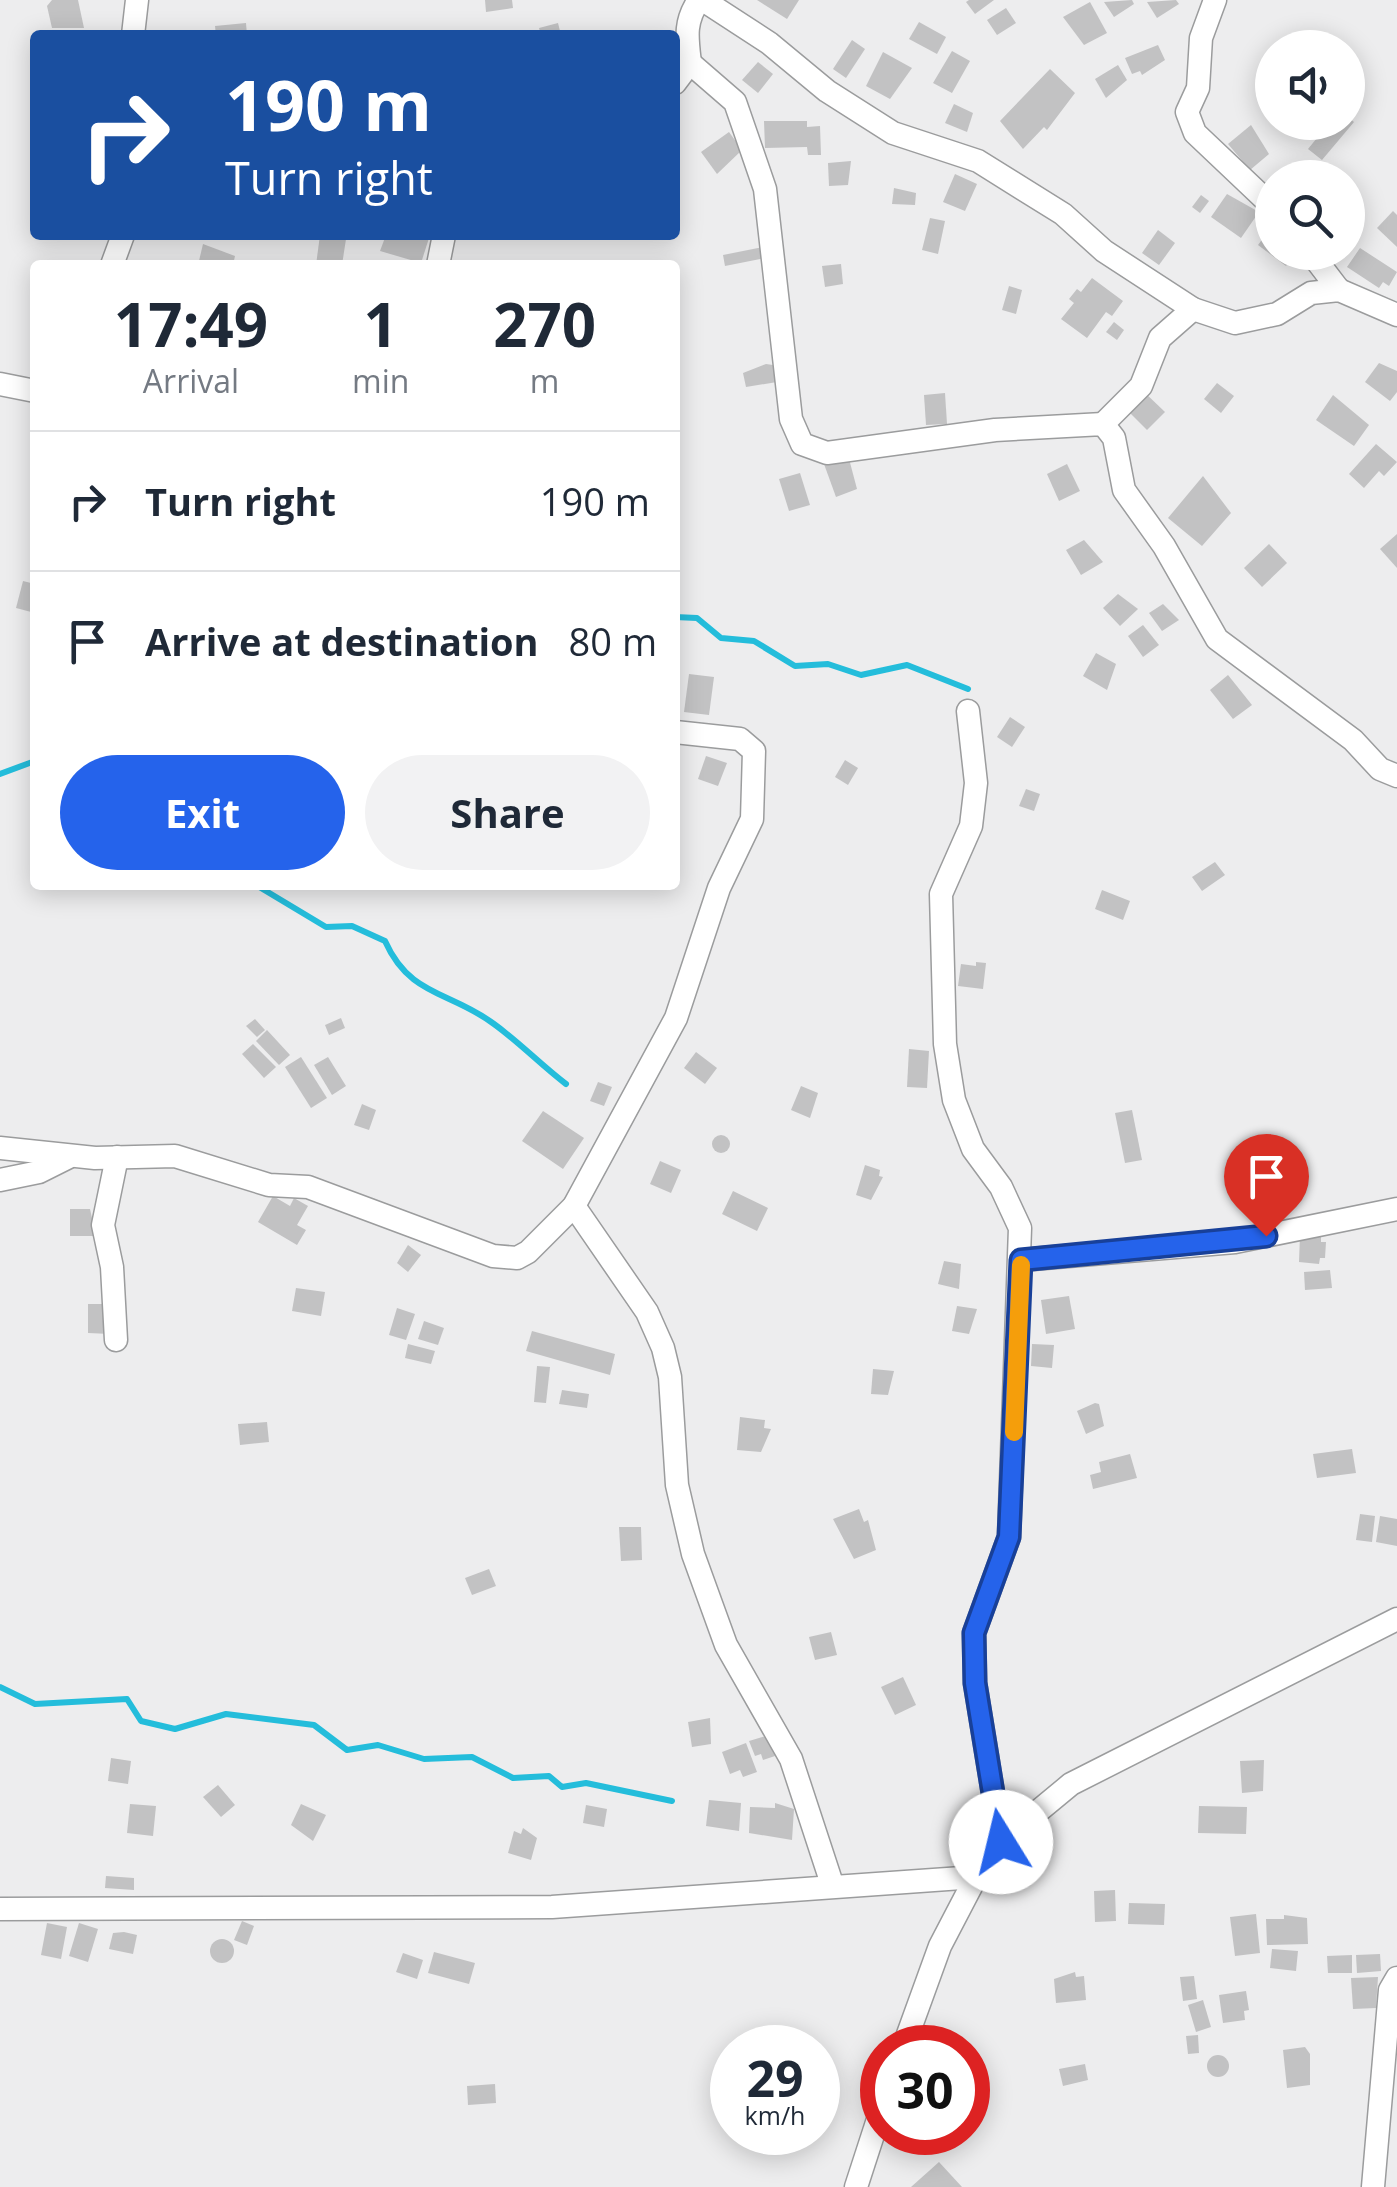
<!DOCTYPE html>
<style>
:root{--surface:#fff;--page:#f2f2f3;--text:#1f2937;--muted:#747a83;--line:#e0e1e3;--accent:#2563eb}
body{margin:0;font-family:"Open Sans",sans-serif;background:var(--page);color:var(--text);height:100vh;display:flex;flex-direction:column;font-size:38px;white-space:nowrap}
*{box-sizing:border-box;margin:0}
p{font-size:32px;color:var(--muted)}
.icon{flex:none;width:55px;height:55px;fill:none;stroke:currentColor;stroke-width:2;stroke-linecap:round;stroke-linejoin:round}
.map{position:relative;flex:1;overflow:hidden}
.drawer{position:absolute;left:30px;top:260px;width:650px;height:630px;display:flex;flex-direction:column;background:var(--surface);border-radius:10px;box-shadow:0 5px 25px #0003}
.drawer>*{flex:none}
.top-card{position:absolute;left:30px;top:30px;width:650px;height:210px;border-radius:10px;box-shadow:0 5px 25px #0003;background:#1a4fa0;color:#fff;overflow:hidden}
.controls{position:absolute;left:1255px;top:30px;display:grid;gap:20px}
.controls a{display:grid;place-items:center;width:110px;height:110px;border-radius:50%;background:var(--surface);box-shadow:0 5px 25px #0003;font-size:50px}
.speed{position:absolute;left:710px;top:2025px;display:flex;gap:20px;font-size:50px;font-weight:700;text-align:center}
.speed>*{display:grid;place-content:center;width:130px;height:130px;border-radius:50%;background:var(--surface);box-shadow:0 5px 25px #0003;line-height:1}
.speed small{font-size:25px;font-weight:400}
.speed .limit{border:15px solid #d22;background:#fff;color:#111}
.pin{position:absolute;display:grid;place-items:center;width:85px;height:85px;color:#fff;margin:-102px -42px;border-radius:50% 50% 50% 0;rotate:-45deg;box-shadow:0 0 10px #0007}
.pin .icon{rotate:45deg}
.me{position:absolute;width:110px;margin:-55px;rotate:351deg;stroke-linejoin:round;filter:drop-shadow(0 0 8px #0008)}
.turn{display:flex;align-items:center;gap:35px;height:210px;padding:0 30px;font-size:45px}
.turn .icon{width:130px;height:130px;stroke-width:2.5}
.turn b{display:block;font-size:70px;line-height:85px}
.eta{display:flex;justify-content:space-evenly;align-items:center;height:170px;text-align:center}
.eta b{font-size:60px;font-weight:700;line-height:70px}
.cta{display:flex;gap:20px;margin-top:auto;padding:20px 30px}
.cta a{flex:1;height:115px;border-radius:60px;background:var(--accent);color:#fff;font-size:40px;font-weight:700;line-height:115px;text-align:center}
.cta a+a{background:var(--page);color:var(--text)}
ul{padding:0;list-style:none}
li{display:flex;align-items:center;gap:30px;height:140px;padding:0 30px;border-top:2px solid var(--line)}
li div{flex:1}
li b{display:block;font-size:38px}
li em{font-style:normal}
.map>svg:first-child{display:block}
</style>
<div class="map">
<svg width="1397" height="2187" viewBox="0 0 1397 2187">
<rect width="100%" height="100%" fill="#ededee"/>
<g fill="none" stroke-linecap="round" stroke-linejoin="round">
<g stroke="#24bddb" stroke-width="6">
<path d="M675,617L697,618L721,638L754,641L795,666L828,664L861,675L907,665L968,689"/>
<path d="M0,774L35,761"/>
<path d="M256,885L326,927L352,926L385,941C410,997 450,991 494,1024C519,1042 541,1065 566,1084"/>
<path d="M0,1687L35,1704L127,1699L141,1721L175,1729L226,1714L314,1725L347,1750L378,1745L424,1759L472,1757L513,1778L549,1776L562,1787L586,1783L672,1801"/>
</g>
</g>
<g fill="#c2c2c3">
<path d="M52,0H78L84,28H52L47,6Z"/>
<path d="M485,0H512L513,8L486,12Z"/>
<path d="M757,0H799L787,19Z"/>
<path d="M969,0H994L975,14L966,2Z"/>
<path d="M1132,0L1134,4L1114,17L1104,2Z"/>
<path d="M1176,0L1179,4L1157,18L1147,2Z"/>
<path d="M1090,2L1107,33L1084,45L1063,17Z"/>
<path d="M1006,8L1016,23L997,35L987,20Z"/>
<path d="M919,22L946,37L937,54L909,39Z"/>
<path d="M246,23L247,35H216L215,26Z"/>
<path d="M558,23L561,35H541L539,28Z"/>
<path d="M852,40L865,49L846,78L833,69Z"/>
<path d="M1158,45L1165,60L1142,75L1140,71L1132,74L1125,58Z"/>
<path d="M952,51L970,61L952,93L933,83Z"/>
<path d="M883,52L912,68L890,99L866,86Z"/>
<path d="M758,62L773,74L758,93L742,80Z"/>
<path d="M1118,65L1127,80L1106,98L1095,79Z"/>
<path d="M1050,69L1075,93L1047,130L1044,127L1023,149L1000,121Z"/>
<path d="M954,104L973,113L967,132L945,123Z"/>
<path d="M1348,117L1354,122L1322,160L1308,149L1330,122H1348Z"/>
<path d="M764,121H807V127L820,126L821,155H808L807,147L765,148Z"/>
<path d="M1251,125L1269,154L1250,170L1228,144Z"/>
<path d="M729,132L742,150L717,174L701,152Z"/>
<path d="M851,161L848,185L829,186L828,163Z"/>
<path d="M1306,162L1319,178H1287Z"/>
<path d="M955,174L977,184L965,211L943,202Z"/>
<path d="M894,188L916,193L915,205L892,204Z"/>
<path d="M1227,194L1259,212L1241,238L1211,217Z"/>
<path d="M1201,195L1209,201L1200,213L1192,207Z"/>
<path d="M1393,211L1397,215V247L1377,228Z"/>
<path d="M930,218L945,221L938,254L922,250Z"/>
<path d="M1272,226V252H1297L1286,266L1258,245Z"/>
<path d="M1158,230L1175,243L1159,265L1142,253Z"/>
<path d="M320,235L346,239L342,265H316Z"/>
<path d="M386,235H430L421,263L380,251Z"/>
<path d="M203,244L235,256L233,265H198Z"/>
<path d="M763,247L765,258L725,266L723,255Z"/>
<path d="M1360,248L1397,272L1389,286L1383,282L1379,288L1347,267Z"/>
<path d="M841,264L843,284L825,287L822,266Z"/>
<path d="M1092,278L1123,301L1112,316L1106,312L1087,338L1061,319L1074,303L1069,299L1077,289L1081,292Z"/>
<path d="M1009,286L1022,290L1016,314L1002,310Z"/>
<path d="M1114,322L1124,330L1117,340L1106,332Z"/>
<path d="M1379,363L1397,371V392L1390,401L1365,382Z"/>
<path d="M766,364L773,365L777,382L746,387L743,373Z"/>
<path d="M1217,383L1234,396L1221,413L1204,399Z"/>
<path d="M1142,390L1165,412L1147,430L1124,407Z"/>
<path d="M945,393L947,424L926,425L924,395Z"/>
<path d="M1333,395L1369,425L1354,446L1316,420Z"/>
<path d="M1376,444L1397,462L1384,476L1379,471L1364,488L1349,474Z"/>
<path d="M848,455L857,489L836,497L824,464Z"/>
<path d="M1067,464L1080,491L1059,501L1047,474Z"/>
<path d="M800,473L810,505L789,511L779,479Z"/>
<path d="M1203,476L1231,513L1202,546L1168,518Z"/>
<path d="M1397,534V568L1380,549Z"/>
<path d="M1084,540L1103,562L1081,575L1066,550Z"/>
<path d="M1269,544L1287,563L1262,587L1244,568Z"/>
<path d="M23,581L35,584V613L16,608Z"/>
<path d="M1118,594L1138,609L1120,626L1103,608Z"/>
<path d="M1163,604L1179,620L1162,631L1149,613Z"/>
<path d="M1143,625L1159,645L1143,657L1128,636Z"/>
<path d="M1096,653L1116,664L1107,690L1083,676Z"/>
<path d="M689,674L714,677L709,715L684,712Z"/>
<path d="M1228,675L1252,705L1233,719L1210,690Z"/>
<path d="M1010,717L1025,727L1012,747L997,737Z"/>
<path d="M706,756L727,763L718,786L698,779Z"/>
<path d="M845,760L858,768L848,785L835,777Z"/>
<path d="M1026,789L1040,794L1034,811L1019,806Z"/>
<path d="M1215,862L1225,875L1202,891L1192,877Z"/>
<path d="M1102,890L1130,901L1123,920L1095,909Z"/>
<path d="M976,962L986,963L983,989L958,986L961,964L976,966Z"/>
<path d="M341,1018L345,1028L329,1035L325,1025Z"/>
<path d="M255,1019L265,1030L257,1037L246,1026Z"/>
<path d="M267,1030L290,1055L279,1065L256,1041Z"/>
<path d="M253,1044L276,1067L264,1078L242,1054Z"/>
<path d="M909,1049L929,1051L927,1088L907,1087Z"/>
<path d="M696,1052L717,1068L705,1084L684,1068Z"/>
<path d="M301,1057L327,1098L311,1108L285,1067Z"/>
<path d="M328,1057L346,1086L332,1095L314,1065Z"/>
<path d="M598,1082L612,1087L604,1106L590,1101Z"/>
<path d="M801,1086L818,1093L810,1118L791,1110Z"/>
<path d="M362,1104L376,1110L369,1130L354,1125Z"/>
<path d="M1132,1110L1142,1160L1125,1163L1115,1113Z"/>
<path d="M543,1111L584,1138L563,1169L522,1141Z"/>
<circle cx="721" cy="1144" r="9"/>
<path d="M660,1161L681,1170L671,1193L650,1184Z"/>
<path d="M865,1165L880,1170L879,1176L883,1177L871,1200L856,1195Z"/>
<path d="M733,1191L768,1208L757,1231L722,1214Z"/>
<path d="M273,1196L290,1206L294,1198L308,1206L297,1225L306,1230L297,1245L258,1222Z"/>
<path d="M70,1209H90L96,1236H70Z"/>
<path d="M1300,1235L1321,1236V1242H1326L1325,1258H1320L1319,1264L1299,1262Z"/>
<path d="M408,1245L421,1255L408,1272L397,1263Z"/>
<path d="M944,1261L961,1264L959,1289L938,1284Z"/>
<path d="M1330,1270L1332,1288L1305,1290L1304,1272Z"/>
<path d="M296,1288L325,1292L321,1316L292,1311Z"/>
<path d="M1069,1296L1075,1329L1046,1334L1041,1300Z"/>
<path d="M88,1304H110V1334L88,1333Z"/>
<path d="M957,1306L977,1309L969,1334L952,1331Z"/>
<path d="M397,1308L415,1314L406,1340L389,1335Z"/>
<path d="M424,1321L444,1328L438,1345L418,1339Z"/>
<path d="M532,1331L615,1354L610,1375L526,1351Z"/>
<path d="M408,1344L435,1351L431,1364L405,1358Z"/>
<path d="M1032,1344L1054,1345L1052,1368L1031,1366Z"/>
<path d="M537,1366L550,1367L546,1403L534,1402Z"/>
<path d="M873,1369L894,1371L888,1395L871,1394Z"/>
<path d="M562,1390L589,1394L587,1408L559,1404Z"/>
<path d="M1095,1403L1099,1404L1104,1426L1086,1434L1077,1411Z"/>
<path d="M740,1417L765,1420L764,1428L771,1429L761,1452L737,1450Z"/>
<path d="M267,1422L269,1442L240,1445L238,1424Z"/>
<path d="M1352,1449L1356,1473L1317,1478L1313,1454Z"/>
<path d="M1130,1454L1137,1478L1093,1489L1090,1475L1101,1472L1099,1462Z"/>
<path d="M859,1509L864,1522L868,1520L876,1550L854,1559L833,1519Z"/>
<path d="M1360,1514L1375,1516L1372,1542L1356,1540Z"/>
<path d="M1380,1516L1397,1519V1546L1376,1542Z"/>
<path d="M619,1527H641L642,1560L621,1561Z"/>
<path d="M489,1569L496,1586L472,1595L465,1578Z"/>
<path d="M831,1632L837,1655L815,1660L809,1637Z"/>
<path d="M903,1677L916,1705L895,1715L881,1687Z"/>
<path d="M710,1718L711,1744L692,1747L688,1722Z"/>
<path d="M769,1735L775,1756L763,1760L761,1754L755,1756L749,1741Z"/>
<path d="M746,1743L757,1772L743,1777L740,1770L730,1774L722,1752Z"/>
<path d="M111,1758L131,1761L128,1784L108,1781Z"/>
<path d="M1264,1760L1263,1791L1242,1793L1240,1761Z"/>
<path d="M218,1785L235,1805L221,1817L203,1797Z"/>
<path d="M709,1800L741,1803L739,1831L706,1826Z"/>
<path d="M775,1803L794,1809L792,1840L749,1833L750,1807L775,1808Z"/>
<path d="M130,1804L156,1806L153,1836L127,1833Z"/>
<path d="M301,1804L326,1815L313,1841L291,1825Z"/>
<path d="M586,1805L607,1809L604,1827L583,1823Z"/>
<path d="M1199,1806L1247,1807L1246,1834L1198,1833Z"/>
<path d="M523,1828L537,1838L531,1860L508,1853L514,1831L521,1834Z"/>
<path d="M106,1876L134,1878V1890L105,1888Z"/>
<path d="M1115,1890L1116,1921L1095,1922L1094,1891Z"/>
<path d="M1129,1903L1165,1904L1164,1925L1128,1924Z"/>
<path d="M1256,1914L1260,1953L1235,1956L1230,1917Z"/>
<path d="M1284,1915L1307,1918L1308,1944L1267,1945L1266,1919H1284Z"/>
<path d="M242,1921L254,1926L247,1945L234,1940Z"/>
<path d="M47,1923L67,1927L61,1959L41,1955Z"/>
<path d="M79,1923L98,1929L88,1962L69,1956Z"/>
<path d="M124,1932L137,1935L133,1954L109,1949L113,1933Z"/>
<circle cx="222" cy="1951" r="12"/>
<path d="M1272,1949L1298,1951L1296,1971L1270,1968Z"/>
<path d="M434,1952L475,1963L469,1984L428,1973Z"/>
<path d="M403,1953L423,1960L417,1979L396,1972Z"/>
<path d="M1380,1954L1381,1971L1357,1973L1356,1955Z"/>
<path d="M1352,1955V1973H1328L1327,1956Z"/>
<path d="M1075,1972L1076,1977L1084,1976L1086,2000L1056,2003L1054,1979Z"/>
<path d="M1194,1976L1197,1999L1183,2001L1180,1977Z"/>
<path d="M1378,1977L1376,2008L1353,2009L1351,1978Z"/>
<path d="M1246,1991L1249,2010L1244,2011L1245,2020L1223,2023L1219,1995Z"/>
<path d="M1203,2000L1211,2027L1196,2032L1188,2005Z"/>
<path d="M1198,2035L1199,2053L1188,2054L1186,2036Z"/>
<path d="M1305,2047L1310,2054V2085L1287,2088L1283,2050Z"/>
<circle cx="1218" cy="2066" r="11"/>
<path d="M1085,2064L1088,2080L1063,2086L1059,2069Z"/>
<path d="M495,2084L496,2103L468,2105L467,2086Z"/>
<path d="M939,2162L962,2187H911Z"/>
</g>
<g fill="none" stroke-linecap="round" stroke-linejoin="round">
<defs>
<g id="minor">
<path d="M703,0L769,43L827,91L893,133L978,161L1063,214L1104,251L1193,309L1235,323L1277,314L1311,293L1339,290L1397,315"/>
<path d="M1215,0L1201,38L1198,88L1187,112L1195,133L1272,206"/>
<path d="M133,35L137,0"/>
<path d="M690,63L735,102L765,189L791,419L802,444L827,453L995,430L1103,424L1114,438L1124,490L1164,546L1217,639L1353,740L1380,769L1397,776"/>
<path d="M675,83L690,63C687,38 684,22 699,0"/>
<path d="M1310,252L1339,290"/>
<path d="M112,265L123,235"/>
<path d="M438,265L444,235"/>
<path d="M0,384L35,391"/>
<path d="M1103,424L1141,386L1160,338L1193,309"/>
<path d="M968,711L976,783L971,826L941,894L945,1044L954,1100L973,1149L1001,1187L1020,1228L1009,1537L974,1633L975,1683L1001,1842"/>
<path d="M0,1148L95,1158L175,1156L269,1185L308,1187L493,1256L517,1258L528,1252L574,1206L676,1018L719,888L752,819L754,751L740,739L675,732"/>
<path d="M0,1180L39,1172L67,1158"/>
<path d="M574,1206L647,1312L663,1348L670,1377L677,1485L693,1554L726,1645L791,1759L832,1884"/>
<path d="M1021,1260L1235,1242L1397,1209"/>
<path d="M116,1340L112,1267L103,1225L117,1157"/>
<path d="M0,1909L552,1907L976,1877"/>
<path d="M903,2048L940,1946L976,1877L1001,1842L1071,1784L1397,1619"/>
<path d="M856,2187L882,2107"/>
<path d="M1373,2187L1390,1990L1397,1978"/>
</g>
</defs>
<use href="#minor" stroke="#9b9c9d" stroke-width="25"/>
<use href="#minor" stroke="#fff" stroke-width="22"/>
</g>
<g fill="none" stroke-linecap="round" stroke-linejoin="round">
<defs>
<path id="route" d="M1001,1842L975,1683L974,1633L1009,1537L1021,1260L1266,1236"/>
</defs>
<use href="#route" stroke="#184099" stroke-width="25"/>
<use href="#route" stroke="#2563eb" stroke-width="18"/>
<path stroke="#f59e0b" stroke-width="18" d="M1014,1432L1021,1265"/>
</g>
</svg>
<div class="controls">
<a><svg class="icon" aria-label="sound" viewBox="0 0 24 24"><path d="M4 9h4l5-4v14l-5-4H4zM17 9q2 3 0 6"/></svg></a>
<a><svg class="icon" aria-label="search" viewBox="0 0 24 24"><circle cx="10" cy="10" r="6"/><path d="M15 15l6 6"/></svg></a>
</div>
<div class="speed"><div>29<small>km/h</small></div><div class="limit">30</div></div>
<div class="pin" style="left:1266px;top:1236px;background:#d93025"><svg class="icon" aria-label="arrive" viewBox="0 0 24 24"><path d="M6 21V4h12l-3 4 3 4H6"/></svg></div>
<svg class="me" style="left:1001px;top:1842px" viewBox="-20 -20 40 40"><circle r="19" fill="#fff"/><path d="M0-13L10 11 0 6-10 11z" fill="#2563eb"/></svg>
<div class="top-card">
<div class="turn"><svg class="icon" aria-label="right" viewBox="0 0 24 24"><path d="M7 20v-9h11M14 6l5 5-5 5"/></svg><div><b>190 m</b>Turn right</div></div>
</div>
<section class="drawer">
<div class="eta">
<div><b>17:49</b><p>Arrival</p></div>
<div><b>1</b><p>min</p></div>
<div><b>270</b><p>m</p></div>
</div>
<ul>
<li><svg class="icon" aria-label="right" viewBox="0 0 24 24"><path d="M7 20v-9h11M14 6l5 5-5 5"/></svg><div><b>Turn right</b></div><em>190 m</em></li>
<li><svg class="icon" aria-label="arrive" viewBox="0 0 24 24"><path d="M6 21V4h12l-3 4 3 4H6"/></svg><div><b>Arrive at destination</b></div><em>80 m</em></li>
</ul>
<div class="cta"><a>Exit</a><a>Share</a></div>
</section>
</div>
